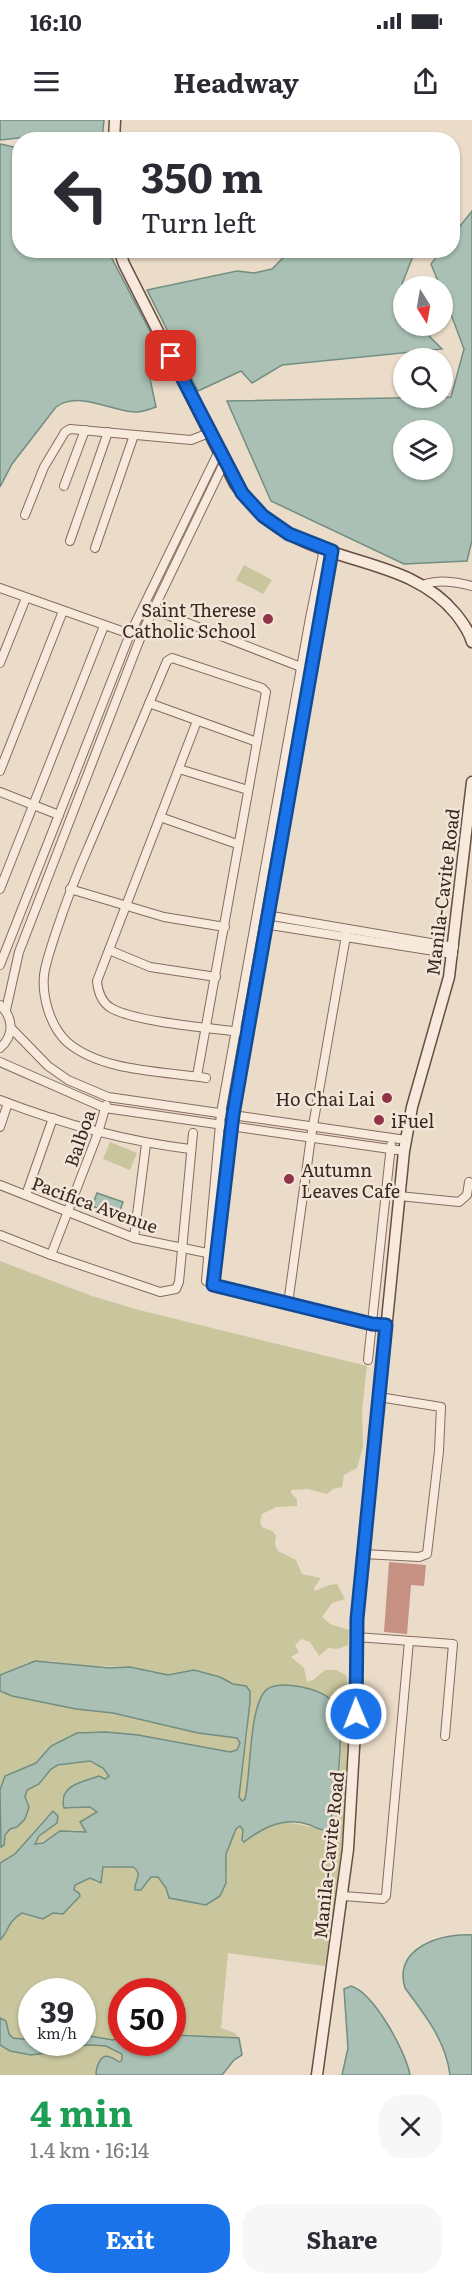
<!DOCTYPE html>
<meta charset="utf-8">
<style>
:root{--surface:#fff;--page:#f7f7f7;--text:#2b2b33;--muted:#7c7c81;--accent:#1a73e8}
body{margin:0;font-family:Literata,serif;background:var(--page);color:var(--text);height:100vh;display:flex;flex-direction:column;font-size:22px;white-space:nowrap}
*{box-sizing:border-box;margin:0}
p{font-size:20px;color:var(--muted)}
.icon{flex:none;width:33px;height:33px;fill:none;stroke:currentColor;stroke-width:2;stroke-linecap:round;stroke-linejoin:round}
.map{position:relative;height:1955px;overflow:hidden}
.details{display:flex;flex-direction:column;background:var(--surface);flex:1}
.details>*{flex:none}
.banner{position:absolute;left:12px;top:12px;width:448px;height:126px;border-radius:24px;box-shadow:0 2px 4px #0004;background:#fff;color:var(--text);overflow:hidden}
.needle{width:39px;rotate:169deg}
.controls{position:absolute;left:393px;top:156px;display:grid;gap:12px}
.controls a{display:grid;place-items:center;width:60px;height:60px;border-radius:50%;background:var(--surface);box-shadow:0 2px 4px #0004;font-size:30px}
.speed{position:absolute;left:18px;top:1858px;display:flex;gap:12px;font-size:30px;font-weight:700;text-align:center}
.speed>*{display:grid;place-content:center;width:78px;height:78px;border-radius:50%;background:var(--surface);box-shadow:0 2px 4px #0004;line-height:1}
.speed small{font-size:15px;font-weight:400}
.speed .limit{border:9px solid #d22;background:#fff;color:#111}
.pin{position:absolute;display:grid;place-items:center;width:51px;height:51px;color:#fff;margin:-26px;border-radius:12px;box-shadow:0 3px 9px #0006}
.me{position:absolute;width:66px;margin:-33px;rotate:359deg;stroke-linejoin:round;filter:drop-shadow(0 0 4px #0008)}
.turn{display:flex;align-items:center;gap:21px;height:126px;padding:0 30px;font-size:27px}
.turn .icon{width:78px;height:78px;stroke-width:2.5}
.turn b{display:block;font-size:42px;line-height:51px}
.round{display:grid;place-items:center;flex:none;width:63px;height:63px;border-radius:24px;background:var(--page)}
.headline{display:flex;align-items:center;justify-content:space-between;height:102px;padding:0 30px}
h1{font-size:36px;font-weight:700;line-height:45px;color:#1e9e55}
.cta{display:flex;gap:12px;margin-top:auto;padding:12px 30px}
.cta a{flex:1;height:69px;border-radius:24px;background:var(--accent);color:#fff;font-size:24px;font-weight:700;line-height:69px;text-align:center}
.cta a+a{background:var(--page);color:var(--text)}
.status{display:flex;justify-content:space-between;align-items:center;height:42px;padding:0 30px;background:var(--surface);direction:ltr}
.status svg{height:16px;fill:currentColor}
header{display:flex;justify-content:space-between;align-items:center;height:78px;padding:0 30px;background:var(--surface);font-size:27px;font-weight:700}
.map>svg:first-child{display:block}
</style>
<div class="status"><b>16:10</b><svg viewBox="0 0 49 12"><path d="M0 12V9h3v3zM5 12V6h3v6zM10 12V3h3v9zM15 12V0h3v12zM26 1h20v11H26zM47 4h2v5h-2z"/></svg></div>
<header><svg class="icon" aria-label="menu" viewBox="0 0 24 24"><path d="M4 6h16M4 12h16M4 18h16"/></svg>Headway<svg class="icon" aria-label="share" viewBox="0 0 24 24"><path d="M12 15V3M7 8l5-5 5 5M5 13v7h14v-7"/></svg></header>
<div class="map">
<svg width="472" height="1955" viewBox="0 0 472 1955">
<rect width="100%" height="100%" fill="#ebdbc9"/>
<g fill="#c9c69e">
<path d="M244,445L272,460L263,474L236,460Z"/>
<path d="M110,1022L137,1033L130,1050L103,1039Z"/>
<path d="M0,1141L92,1176L139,1190L367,1246L362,1291L363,1327L357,1348L344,1355L342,1367L333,1369L327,1374L308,1369L291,1370V1373L297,1379V1386L276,1387L262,1394L260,1401L262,1407L272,1411L276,1415L275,1425L278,1431L296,1440L302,1454L321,1458L314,1468L315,1471L329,1465L337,1464L345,1479L332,1483L322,1497L330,1504L349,1510L348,1525L337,1529L328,1528L319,1536L310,1522L301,1519L295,1525L299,1532L291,1537L304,1548L307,1562L313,1560L325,1550H336L346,1555C355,1651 340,1751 325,1846L228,1833L221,1908L235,1913L239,1918L173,1915L172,1872H122L121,1917L113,1920L83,1916L82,1872H32L31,1920L13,1918L9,1914L7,1903L0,1898V1820C6,1814 4,1809 9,1803C18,1790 31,1794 43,1799L53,1793L67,1790L80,1775L74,1771L75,1765L90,1758L97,1763L102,1755V1749L112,1746L133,1747L147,1765L151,1757H158L168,1771L178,1780L185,1779L206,1785L217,1778L227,1758L226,1734L236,1709L240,1706L243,1710L242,1720C256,1717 265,1704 281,1703C297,1701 313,1710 328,1709C340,1675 344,1632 338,1597C336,1590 331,1583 327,1576L301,1567L258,1584L245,1679L242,1682L239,1677L248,1610L246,1566L233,1564L220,1557L194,1550L168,1555L130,1547L82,1546L50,1541L27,1543L0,1555Z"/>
<path d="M0,1571L12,1576L76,1589L113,1593L198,1613L237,1618L240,1623L237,1630L230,1632L138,1615L106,1612L77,1613L51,1626L36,1643L5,1656L0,1670Z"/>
<path d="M86,1641L103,1648L109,1656L105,1659L98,1656C83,1663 69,1663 62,1680L69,1689L90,1687L97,1692L83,1700L80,1704L86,1712L74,1710L35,1724L42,1713L47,1696L15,1734L0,1743V1726L5,1721V1716L10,1709L25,1699L29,1687L25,1677L27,1670L39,1664L51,1649L68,1643L76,1644Z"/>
<path d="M0,1925L13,1932L31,1935L57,1926L91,1925L106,1926L122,1934V1940L114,1941L95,1953L96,1955H0Z"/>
</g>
<g fill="#aac0b5" stroke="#718e81" stroke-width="1.5" fill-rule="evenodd">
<path d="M0,0H104L102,19L33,20L27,17L0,20Z"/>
<path d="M0,24L19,28L20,130L108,131L163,236L149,254L156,287C150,289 143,292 137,292C112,292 79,270 56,287L12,344L0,367Z"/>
<path d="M472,91V420L467,441L404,444L271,381L227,281L451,277L464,229L443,173L442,166H440L431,144L441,131L453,130V115ZM404,310H442V350H404Z"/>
<path d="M290,131H415L402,164L404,206H419L442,229L282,245L252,263L241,251L198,271L147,170L237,151L254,153L272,149Z"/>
<path d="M97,1073L123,1082L118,1096L92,1086Z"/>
<path d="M35,1541L109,1548L130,1547L168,1555L194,1550L220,1557L233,1564L246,1566L250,1571V1582L239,1677L242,1681L245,1679C251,1654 249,1589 265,1571C272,1563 287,1565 296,1566C308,1568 325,1572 333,1582C348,1602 336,1686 328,1709C321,1711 317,1708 310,1705C284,1696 264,1707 244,1722L242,1720L243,1710L240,1706L236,1709L226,1734V1763L220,1776L206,1785L169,1778L166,1768L158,1757H151L141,1770H135C134,1760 144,1755 133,1747H103L101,1763L90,1758L75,1765L74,1770L79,1773L80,1776L63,1794L53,1793L43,1799L22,1793C6,1803 10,1810 0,1820V1743L15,1734L53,1691L58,1696L57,1703L39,1716L35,1724L43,1723L60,1711L86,1712L80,1702L97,1692L90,1687L64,1688C58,1665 83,1662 99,1656L105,1659L109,1656L103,1648L90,1641L58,1645L51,1649L39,1664L27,1670L25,1677L29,1687L25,1699L17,1707L10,1709L5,1715L4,1725L1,1727L0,1670L5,1656L36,1643L51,1626L77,1613L106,1612L138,1615L230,1632L237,1630L240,1623L237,1618L198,1613L113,1593L76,1589L12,1576L0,1571V1555Z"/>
<path d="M472,1815V1955H450C446,1921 425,1895 405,1868C393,1828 441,1813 472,1815Z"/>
<path d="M351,1866C374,1873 406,1932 410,1955H342L348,1928L344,1869Z"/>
<path d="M0,1898L6,1901L9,1914L13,1918L31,1920L32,1923H82L84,1915L113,1920L121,1917L122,1923H172L173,1915L239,1918L242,1935L234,1940L222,1955H96C96,1948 100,1933 110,1937C114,1938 116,1941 120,1942L122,1940V1934L106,1926L91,1925L57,1926L45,1933L31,1935L10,1931L0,1925Z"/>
</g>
<g fill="#c69182">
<path d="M389,1442L426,1445L424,1466L411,1465L407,1514L384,1512Z"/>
<path d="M371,1582L383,1583L382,1597L370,1596Z"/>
</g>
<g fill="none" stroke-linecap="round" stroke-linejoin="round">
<defs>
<g id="street">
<path d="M64,366L85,310"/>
<path d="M25,395L44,347L65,312L70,309L191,320L209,313"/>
<path d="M70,421L108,312"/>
<path d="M95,428L134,315"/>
<path d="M324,429L310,498L221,993L206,1161L213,1165L371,1204L386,1205"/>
<path d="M423,465C439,459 456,462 472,466"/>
<path d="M0,468L130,514"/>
<path d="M149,488L306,549"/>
<path d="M0,543L26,478"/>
<path d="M149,583L257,622"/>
<path d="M197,601L97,861C98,872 101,882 111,888C135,902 210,908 240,912"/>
<path d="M179,649L248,670"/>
<path d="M0,651L63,491"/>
<path d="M0,672L59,695"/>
<path d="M160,697L237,724"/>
<path d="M0,769L104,506"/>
<path d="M70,769L164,797L225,807"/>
<path d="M266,795L454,827"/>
<path d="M264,804L453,834"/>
<path d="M109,830L150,847L216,857"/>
<path d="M0,845L130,514L219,331"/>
<path d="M0,885C13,897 15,915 0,928"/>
<path d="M6,890L19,832L143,511L224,343"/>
<path d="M11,908L48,946L68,960L108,977L406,1020"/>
<path d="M0,942L105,988L404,1031"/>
<path d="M197,956L266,572L262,568L172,538L167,541C141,603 115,664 89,726C76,755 65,785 55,815C51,828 46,841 44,855C42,877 50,906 67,922C102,952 162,951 206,958"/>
<path d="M0,980C62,1004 124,1021 190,1029"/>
<path d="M0,1007L8,983"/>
<path d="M0,1065L134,1118L212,1134"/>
<path d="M26,1075L53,998"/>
<path d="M399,1076L459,1082L467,1075L469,1062"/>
<path d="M0,1115L51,1135L160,1172L176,1169L179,1162L193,1013"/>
<path d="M134,1118L146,1024"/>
<path d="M51,1135L98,1013L106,985"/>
<path d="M213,1165L233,995L332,431"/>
<path d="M288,1184L311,1017L347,810"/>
<path d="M368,1240L391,1025"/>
<path d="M363,1434L419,1437L427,1434L439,1331L441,1287L379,1277"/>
<path d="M356,1517L453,1524L445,1616"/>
<path d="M343,1776L383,1779L386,1776L409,1521"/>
</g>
<g id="secondary">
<path d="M114,20L115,0"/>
<path d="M119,130L124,144L235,364C252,388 275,408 301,420C353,445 417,446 456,494C463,503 469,511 472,522"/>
<path d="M317,1955L348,1729L356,1594L357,1499L404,1031L412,987L449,857L472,662"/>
</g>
</defs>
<use href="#street" stroke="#866c5f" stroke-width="10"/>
<use href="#secondary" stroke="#684e42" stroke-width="13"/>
<use href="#street" stroke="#f7e9dc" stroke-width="8"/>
<use href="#secondary" stroke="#f7e9dc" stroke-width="10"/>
</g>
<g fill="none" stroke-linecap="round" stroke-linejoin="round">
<defs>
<path id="route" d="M171,236L242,373L263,396L289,414L332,431L233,995L213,1165L372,1204L386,1205L357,1499L356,1594"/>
</defs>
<use href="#route" stroke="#114b97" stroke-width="15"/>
<use href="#route" stroke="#1a73e8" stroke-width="10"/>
</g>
<g fill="#913447" stroke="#f3e6d8" stroke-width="2">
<circle cx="268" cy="499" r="6"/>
<circle cx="387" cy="978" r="6"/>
<circle cx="379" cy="1000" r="6"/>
<circle cx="289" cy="1059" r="6"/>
</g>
<g text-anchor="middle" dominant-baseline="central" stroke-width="5" stroke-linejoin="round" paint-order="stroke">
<g font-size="18" fill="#382821" stroke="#f3e6d8" text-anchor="end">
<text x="256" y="489">Saint Therese<tspan x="256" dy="21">Catholic School</tspan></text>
<text x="375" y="978">Ho Chai Lai</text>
<text x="391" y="1000" text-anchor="start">iFuel</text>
<text x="301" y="1049" text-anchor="start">Autumn<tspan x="301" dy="21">Leaves Cafe</tspan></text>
</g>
<g font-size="18" fill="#382821" stroke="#f3e6d8">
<text transform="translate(442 772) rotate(-83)">Manila-Cavite Road</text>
<text transform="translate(79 1018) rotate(-71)">Balboa</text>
<text transform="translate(95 1084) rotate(20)">Pacifica Avenue</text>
<text transform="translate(328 1735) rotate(-84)">Manila-Cavite Road</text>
</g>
</g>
</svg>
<div class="controls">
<a><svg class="needle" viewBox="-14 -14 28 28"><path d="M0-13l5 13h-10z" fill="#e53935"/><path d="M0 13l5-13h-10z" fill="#7c7c81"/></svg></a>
<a><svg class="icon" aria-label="search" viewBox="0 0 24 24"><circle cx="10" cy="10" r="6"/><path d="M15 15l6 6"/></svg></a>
<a><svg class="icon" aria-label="layers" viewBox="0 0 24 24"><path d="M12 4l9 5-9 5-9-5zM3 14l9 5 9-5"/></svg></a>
</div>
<div class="speed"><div>39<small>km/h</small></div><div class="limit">50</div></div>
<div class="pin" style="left:171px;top:236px;background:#d93025"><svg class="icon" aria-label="arrive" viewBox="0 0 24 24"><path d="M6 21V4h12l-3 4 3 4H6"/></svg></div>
<svg class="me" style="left:356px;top:1594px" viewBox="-20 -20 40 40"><circle r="17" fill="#1a73e8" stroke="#fff" stroke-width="3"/><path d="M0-11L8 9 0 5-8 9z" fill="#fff"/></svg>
<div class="banner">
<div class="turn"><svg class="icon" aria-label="left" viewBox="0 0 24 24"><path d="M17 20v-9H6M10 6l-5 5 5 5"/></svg><div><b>350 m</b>Turn left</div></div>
</div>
</div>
<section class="details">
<div class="headline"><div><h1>4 min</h1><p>1.4 km · 16:14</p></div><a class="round"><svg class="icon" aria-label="close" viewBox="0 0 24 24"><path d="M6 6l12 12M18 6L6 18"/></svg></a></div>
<div class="cta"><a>Exit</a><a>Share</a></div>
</section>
